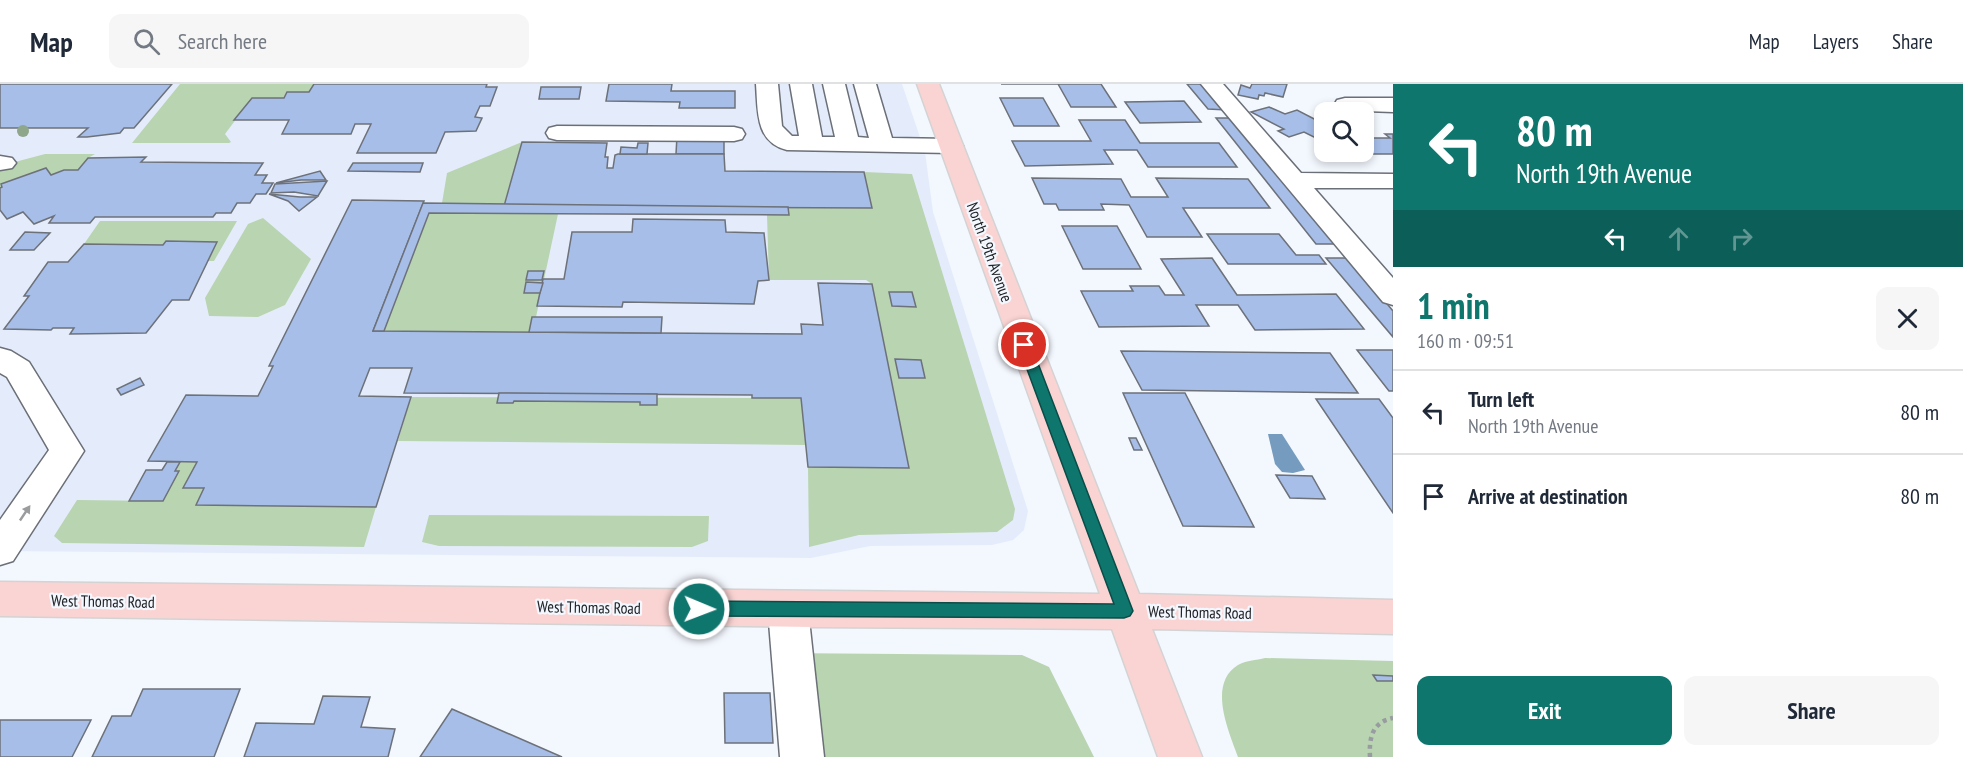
<!DOCTYPE html>
<meta charset="utf-8">
<style>
:root{--surface:#fff;--page:#f6f6f7;--text:#1f2937;--muted:#747a83;--line:#e0e1e3;--accent:#0f766e}
body{margin:0;font-family:"PT Sans Narrow",sans-serif;background:var(--page);color:var(--text);height:100vh;display:flex;flex-direction:column;font-size:22px;white-space:nowrap}
*{box-sizing:border-box;margin:0}
p{font-size:20px;color:var(--muted)}
.icon{flex:none;width:33px;height:33px;fill:none;stroke:currentColor;stroke-width:2;stroke-linecap:round;stroke-linejoin:round}
.map{position:relative;flex:1;overflow:hidden}
.side{display:flex;flex-direction:column;background:var(--surface);width:570px}
.side>*{flex:none}
.guide{background:#0f766e;color:#fff;overflow:hidden}
.buttons{position:absolute;left:1314px;top:18px;display:grid;gap:12px}
.buttons a{display:grid;place-items:center;width:60px;height:60px;border-radius:12px;background:var(--surface);box-shadow:0 3px 9px #0003;font-size:30px}
.pin{position:absolute;display:grid;place-items:center;width:51px;height:51px;color:#fff;margin:-26px;border:3px solid #fff;border-radius:50%;box-shadow:0 2px 6px #0007}
.me{position:absolute;width:66px;margin:-33px;rotate:91deg;stroke-linejoin:round;filter:drop-shadow(0 0 4px #0008)}
.turn{display:flex;align-items:center;gap:21px;height:126px;padding:0 24px;font-size:27px}
.turn .icon{width:78px;height:78px;stroke-width:2.5}
.turn b{display:block;font-size:42px;line-height:51px}
.lanes{display:flex;align-items:center;height:57px;padding:0 24px;background:#0003;justify-content:center;gap:30px;direction:ltr}
.lanes .off{opacity:.35}
.round{display:grid;place-items:center;flex:none;width:63px;height:63px;border-radius:12px;background:var(--page)}
.headline{display:flex;align-items:center;justify-content:space-between;height:102px;padding:0 24px}
h1{font-size:36px;font-weight:800;line-height:45px;color:var(--accent)}
.primary-button{display:flex;gap:12px;margin-top:auto;padding:12px 24px}
.primary-button a{flex:1;height:69px;border-radius:12px;background:var(--accent);color:#fff;font-size:24px;font-weight:800;line-height:69px;text-align:center}
.primary-button a+a{background:var(--page);color:var(--text)}
ul{padding:0;list-style:none}
li{display:flex;align-items:center;gap:18px;height:84px;padding:0 24px;border-top:2px solid var(--line)}
li div{flex:1}
li b{display:block;font-size:22px}
li em{font-style:normal}
header{display:flex;align-items:center;gap:36px;box-sizing:border-box;height:84px;padding:0 30px;background:var(--surface);border-bottom:2px solid var(--line)}
header strong{font-size:28px}
nav{display:flex;gap:33px;margin-inline-start:auto;font-size:21px}
.search{width:420px;height:54px;background:var(--page);display:flex;align-items:center;gap:15px;box-sizing:border-box;padding:0 21px;border-radius:12px;color:var(--muted);font-size:22px}
main{display:flex;flex:1;min-height:0}
.map>svg:first-child{display:block}
</style>
<header>
<strong>Map</strong>
<div class="search"><svg class="icon" aria-label="search" viewBox="0 0 24 24"><circle cx="10" cy="10" r="6"/><path d="M15 15l6 6"/></svg>Search here</div>
<nav><a>Map</a><a>Layers</a><a>Share</a></nav>
</header>
<main>
<div class="map">
<svg width="1393" height="673" viewBox="0 0 1393 673">
<rect width="100%" height="100%" fill="#f3f7fe"/>
<path fill="#e4ecfb" d="M0,0H902L925,68L933,128L1028,427L1024,446L1013,456L992,461L870,462L811,474L0,467Z"/>
<g fill="#b9d4b1">
<path d="M180,0H314L309,8H287L284,14H252L225,50L231,58L229,59H132Z"/>
<path d="M522,58L504,120L442,119L447,89Z"/>
<path d="M45,70H95L88,74L78,86H64L51,91L46,84L1,100L2,103L0,104V82Z"/>
<path d="M864,88L912,90L1015,425L1013,436L997,448L859,451L809,463L808,383H909L872,200L866,196H769L767,131H789L788,123L872,124Z"/>
<path d="M429,129L558,130L536,233H532L529,248L384,247Z"/>
<path d="M263,134L311,175L285,221L258,233L209,232L205,214L248,140Z"/>
<path d="M100,137H237L214,177H206L216,158L167,157L163,161L84,160Z"/>
<path d="M411,313L801,314L806,361L398,357Z"/>
<path d="M180,378H197L183,404H204L196,421L376,423L364,463L62,459L54,452L77,416L163,417L179,387H175Z"/>
<path d="M429,431L709,432L708,457L692,463L439,462L422,458Z"/>
<path d="M779,569L1022,571L1049,583L1094,673H785Z"/>
<path d="M1265,574L1393,577V673H1238C1229,648 1207,600 1238,581C1244,577 1257,576 1265,574Z"/>
</g>
<path fill="#759cbe" d="M1268,350H1282L1305,386L1293,389L1282,388L1275,380Z"/>
<g fill="#a6bee8" stroke="#6d7179" stroke-width="1.5">
<path d="M0,0H172L134,44H124L120,49L87,53H78L88,44H0Z"/>
<path d="M314,0H487L486,3H497L490,22H480L475,33L482,34L476,47L445,48L436,69H357L371,40H355L351,50H282L289,36H234L252,14H284L287,8H309Z"/>
<path d="M609,0H672L671,7H735V24H679L680,18L606,17Z"/>
<path d="M1001,0H1101L1116,23H1071L1058,0Z"/>
<path d="M1187,0H1205L1226,26L1208,25Z"/>
<path d="M1252,0H1287L1283,13L1265,9L1264,12L1259,11L1258,15L1238,11L1241,1L1250,4Z"/>
<path d="M541,3H581L579,15H539Z"/>
<path d="M1000,14H1043L1059,42H1014Z"/>
<path d="M1184,17L1201,38L1140,39L1125,18Z"/>
<path d="M1269,23L1285,30L1297,26L1324,40V58L1304,48L1289,53L1278,47L1284,45L1251,28Z"/>
<path d="M1216,34H1234L1338,160H1316Z"/>
<path d="M1079,36H1125L1140,59H1219L1237,83H1148L1137,66H1104L1113,80L1025,82L1012,57H1091Z"/>
<path d="M1385,50H1393V70H1369L1364,64V54H1390Z"/>
<path d="M677,52L724,53V70H676Z"/>
<path d="M522,58L607,59L605,73H608L607,84H613L615,71L618,70H724L725,87L864,88L872,124L504,122Z"/>
<path d="M638,59H648L647,70H620L621,63L637,64Z"/>
<path d="M146,73L141,78L263,79L255,91H267L262,99H273L266,110H256L250,119H237L231,129H216L213,133H95L90,139H49L54,132L34,140L23,128L7,135L0,126V104L2,103L1,100L46,84L51,91L64,86H78L88,74Z"/>
<path d="M353,79H423L420,88L348,87Z"/>
<path d="M320,87L326,96H301L276,99Z"/>
<path d="M1032,94L1121,95L1131,113H1168L1156,94L1248,95L1270,124H1183L1202,153H1147L1129,121L1101,120L1104,126H1059L1056,120H1044Z"/>
<path d="M327,97L318,112L294,108L271,109L275,100Z"/>
<path d="M269,110L300,113H317L299,127L288,117Z"/>
<path d="M352,116L424,117L373,247L802,250L801,240L823,241L818,199L872,200L909,384L808,383L801,314H752V311L404,309L412,284H370L359,312L411,313L376,423L196,421L204,404H183L197,378L148,377L186,311L258,312L273,282H269Z"/>
<path d="M423,119L788,123L789,131L429,129L384,247H373Z"/>
<path d="M633,135L725,136L726,148L764,149L769,196L758,197L754,220L623,218L622,223L537,222L543,195H564L572,148H632Z"/>
<path d="M1062,142H1117L1141,185H1083Z"/>
<path d="M25,148L50,149L34,166H10Z"/>
<path d="M1207,150H1279L1296,171H1319L1326,180H1228Z"/>
<path d="M166,157L217,158L189,216H172L146,249L70,250L74,244H53L51,246L4,245L29,212H24L48,178H68L84,160L163,161Z"/>
<path d="M1212,174L1237,211L1336,210L1364,245L1255,246L1238,221H1196L1209,242L1099,243L1081,207H1133L1130,202H1159L1165,211H1184L1161,175Z"/>
<path d="M1326,174H1349L1393,227V253Z"/>
<path d="M528,187H544L542,196H526Z"/>
<path d="M526,198L543,199L540,209H524Z"/>
<path d="M889,208H912L916,223L892,222Z"/>
<path d="M532,233H662L661,249L529,248Z"/>
<path d="M1357,266H1393V307H1389Z"/>
<path d="M1121,267L1330,269L1358,309L1142,306Z"/>
<path d="M895,275L921,276L925,294H899Z"/>
<path d="M140,294L144,301L121,311L117,305Z"/>
<path d="M499,309L657,310V321H640V318L514,317L513,319H497Z"/>
<path d="M1123,309H1185L1254,443L1183,442Z"/>
<path d="M1316,315H1379L1393,334V429Z"/>
<path d="M1129,354H1136L1142,366H1134Z"/>
<path d="M167,378H180L175,387H179L163,417H129L146,386H162Z"/>
<path d="M1276,391L1312,392L1325,415L1290,414Z"/>
<path d="M1373,591L1393,592V597H1377Z"/>
<path d="M143,605H240L214,673H92L112,632H131Z"/>
<path d="M724,609H770L773,659H725Z"/>
<path d="M323,612L370,613L361,643L395,645L388,673H244L256,639L314,640Z"/>
<path d="M452,625L562,673H420Z"/>
<path d="M0,636H91L72,673H0Z"/>
</g>
<g fill="none" stroke-linecap="round" stroke-linejoin="round">
<defs>
<g id="minor">
<path d="M756,0H778L782,42L792,52H799L790,0H812L822,53H835L823,0H845L858,53L869,54L854,0H876L892,54L951,55L959,57L963,62L959,67L951,69L787,66C755,58 758,27 756,0Z"/>
<path d="M1201,0H1223L1301,89L1393,90V104H1314L1393,194V221L1383,218Z"/>
<path d="M1345,14H1393V28L1337,26L1334,21L1337,16Z"/>
<path d="M557,42L734,43L742,45L745,50L742,55L734,57L557,56L549,54L546,49L549,44Z"/>
<path d="M0,72L12,74L16,79L12,84L0,86Z"/>
<path d="M0,264L11,267L29,278L84,367L13,477L0,481V436L49,366L7,293L0,289Z"/>
<path d="M788,509L802,514L808,526L824,673H780L768,526L774,514Z"/>
</g>
<path id="major" d="M917,0H939L1139,510L1393,516V550L1152,545L1202,673H1158L1112,545L812,543L0,532V498L1100,510Z"/>
</defs>
<use href="#minor" stroke="#6b6f77" stroke-width="3"/>
<use href="#major" stroke="#d3d3d4" stroke-width="3"/>
<path stroke="#989ba0" stroke-width="4.5" stroke-dasharray="4 4" stroke-linecap="butt" d="M1370,673C1369,654 1372,638 1393,634"/>
<use href="#minor" fill="#fff" fill-rule="evenodd"/>
<use href="#major" fill="#fad4d3" fill-rule="evenodd"/>
</g>
<circle fill="#8ea68a" cx="23" cy="47" r="6"/>
<defs><path id="oneway-solid" d="M-6-.8H1V-3.2L6.5 0L1 3.2V.8H-6Z" transform="scale(1.5)"/></defs>
<use fill="#9b9c9d" href="#oneway-solid" transform="translate(25 429) rotate(-56)"/>
<path fill="#0f766e" stroke="#0a4d48" stroke-width="1.5" d="M1024,257L1031,261L1133,527L1130,532L1124,534L699,532L693,530L691,525L693,520L699,517L1114,520L1018,261Z"/>
<g text-anchor="middle" dominant-baseline="central" stroke-width="4.5" stroke-linejoin="round" paint-order="stroke">
<g font-size="16" fill="#212326" stroke="#f3f7fe">
<text transform="translate(990 168) rotate(70)">North 19th Avenue</text>
<text transform="translate(103 517) rotate(1)">West Thomas Road</text>
<text transform="translate(589 523) rotate(1)">West Thomas Road</text>
<text transform="translate(1200 528) rotate(1)">West Thomas Road</text>
</g>
</g>
</svg>
<div class="buttons">
<a><svg class="icon" aria-label="search" viewBox="0 0 24 24"><circle cx="10" cy="10" r="6"/><path d="M15 15l6 6"/></svg></a>
</div>
<div class="pin" style="left:1024px;top:261px;background:#d93025"><svg class="icon" aria-label="arrive" viewBox="0 0 24 24"><path d="M6 21V4h12l-3 4 3 4H6"/></svg></div>
<svg class="me" style="left:699px;top:525px" viewBox="-20 -20 40 40"><circle r="17" fill="#0f766e" stroke="#fff" stroke-width="3"/><path d="M0-11L8 9 0 5-8 9z" fill="#fff"/></svg>
</div>
<section class="side">
<div class="guide">
<div class="turn"><svg class="icon" aria-label="left" viewBox="0 0 24 24"><path d="M17 20v-9H6M10 6l-5 5 5 5"/></svg><div><b>80 m</b>North 19th Avenue</div></div>
<div class="lanes"><svg class="icon" aria-label="left" viewBox="0 0 24 24"><path d="M17 20v-9H6M10 6l-5 5 5 5"/></svg><svg class="icon off" aria-label="ahead" viewBox="0 0 24 24"><path d="M12 20V5M6 11l6-6 6 6"/></svg><svg class="icon off" aria-label="right" viewBox="0 0 24 24"><path d="M7 20v-9h11M14 6l5 5-5 5"/></svg></div>
</div>
<div class="headline"><div><h1>1 min</h1><p>160 m · 09:51</p></div><a class="round"><svg class="icon" aria-label="close" viewBox="0 0 24 24"><path d="M6 6l12 12M18 6L6 18"/></svg></a></div>
<ul>
<li><svg class="icon" aria-label="left" viewBox="0 0 24 24"><path d="M17 20v-9H6M10 6l-5 5 5 5"/></svg><div><b>Turn left</b><p>North 19th Avenue</p></div><em>80 m</em></li>
<li><svg class="icon" aria-label="arrive" viewBox="0 0 24 24"><path d="M6 21V4h12l-3 4 3 4H6"/></svg><div><b>Arrive at destination</b></div><em>80 m</em></li>
</ul>
<div class="primary-button"><a>Exit</a><a>Share</a></div>
</section>
</main>
